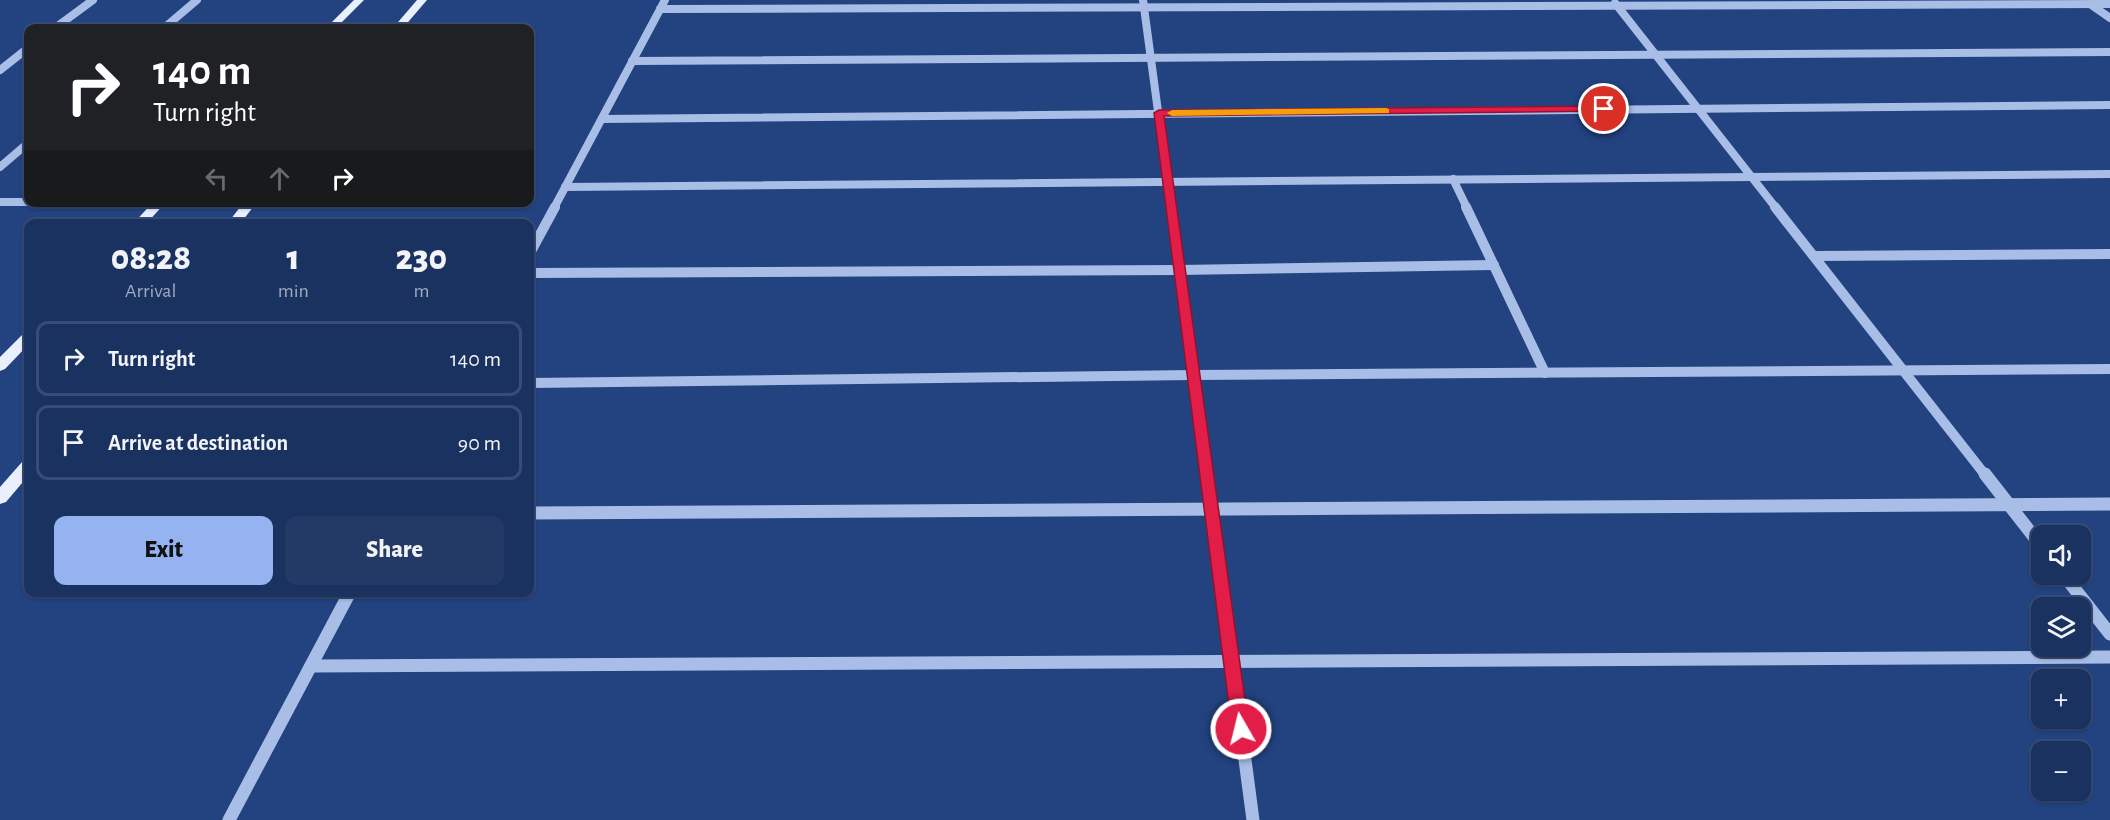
<!DOCTYPE html>
<meta charset="utf-8">
<style>
:root{--surface:#1a3260;--page:#233a66;--text:#f1f3f6;--muted:#9faabd;--line:#384d75;--accent:#95b2f1}
body{margin:0;font-family:"Alegreya Sans",sans-serif;background:var(--page);color:var(--text);height:100vh;display:flex;flex-direction:column;font-size:22px;white-space:nowrap}
*{box-sizing:border-box;margin:0}
p{font-size:20px;color:var(--muted)}
.icon{flex:none;width:33px;height:33px;fill:none;stroke:currentColor;stroke-width:2;stroke-linecap:round;stroke-linejoin:round}
.map{position:relative;flex:1;overflow:hidden}
.panel{position:absolute;left:24px;top:219px;width:510px;height:378px;display:flex;flex-direction:column;background:var(--surface);border-radius:12px;box-shadow:0 2px 4px #0004,0 0 0 2px var(--line)}
.panel>*{flex:none}
.hud{position:absolute;left:24px;top:24px;width:510px;height:183px;border-radius:12px;box-shadow:0 2px 4px #0004,0 0 0 2px var(--line);background:#202124;color:#fff;overflow:hidden}
.controls{position:absolute;left:2031px;top:525px;display:grid;gap:12px}
.controls a{display:grid;place-items:center;width:60px;height:60px;border-radius:12px;background:var(--surface);box-shadow:0 2px 4px #0004,0 0 0 2px var(--line);font-size:30px}
.pin{position:absolute;display:grid;place-items:center;width:51px;height:51px;color:#fff;margin:-26px;border:3px solid #fff;border-radius:50%;box-shadow:0 2px 6px #0007}
.me{position:absolute;width:66px;margin:-33px;rotate:352deg;stroke-linejoin:round;filter:drop-shadow(0 0 4px #0008)}
.turn{display:flex;align-items:center;gap:21px;height:126px;padding:0 30px;font-size:27px}
.turn .icon{width:78px;height:78px;stroke-width:2.5}
.turn b{display:block;font-size:42px;line-height:51px}
.lanes{display:flex;align-items:center;height:57px;padding:0 30px;background:#0003;justify-content:center;gap:30px;direction:ltr}
.lanes .off{opacity:.35}
.eta{display:flex;justify-content:space-evenly;align-items:center;height:102px;text-align:center}
.eta b{font-size:36px;font-weight:800;line-height:42px}
.action{display:flex;gap:12px;margin-top:auto;padding:12px 30px}
.action a{flex:1;height:69px;border-radius:12px;background:var(--accent);color:#111;font-size:24px;font-weight:800;line-height:69px;text-align:center}
.action a+a{background:var(--page);color:var(--text)}
ul{padding:0;list-style:none}
li{display:flex;align-items:center;gap:18px;height:75px;margin:0 12px 9px;padding:0 18px;border:3px solid var(--line);border-radius:12px}
li div{flex:1}
li b{display:block;font-size:22px}
li em{font-style:normal}
.map>svg:first-child{display:block}
</style>
<div class="map">
<svg width="2110" height="820" viewBox="0 0 2110 820">
<rect width="100%" height="100%" fill="#224280"/>
<g fill="none" stroke-linecap="round" stroke-linejoin="round">
<g stroke="#a8bee7" stroke-width="8">
<path d="M1143,0L1171,208"/>
<path d="M1615,3L1776,208"/>
<path d="M2090,4L2110,18"/>
<path d="M660,9L2110,4"/>
<path d="M55,28L93,0"/>
<path d="M164,28L197,0"/>
<path d="M632,61L2110,52"/>
<path d="M0,70L28,48"/>
<path d="M602,119L2110,105"/>
<path d="M0,167L28,143"/>
<path d="M1453,179L1467,208"/>
<path d="M565,187L2110,174"/>
<path d="M0,202H28"/>
<path d="M554,208L665,0"/>
</g>
<g stroke="#a8bee7" stroke-width="10">
<path d="M1171,207L1207,476"/>
<path d="M1466,207L1545,373"/>
<path d="M1775,207L1986,476"/>
<path d="M530,253L555,207"/>
<path d="M1814,256L2110,254"/>
<path d="M530,273L1179,270L1494,265"/>
<path d="M530,383L1193,375L2110,369"/>
</g>
<g stroke="#a8bee7" stroke-width="13">
<path d="M1207,474L1253,820"/>
<path d="M1985,474L2042,547"/>
<path d="M530,513L2110,504"/>
<path d="M2063,574L2110,634"/>
<path d="M311,666L2110,657"/>
<path d="M229,820L350,592"/>
</g>
<g fill="#e9effd" fill-rule="evenodd">
<path d="M354,0H364L336,28H326Z"/>
<path d="M417,0H427L403,28H393Z"/>
<path d="M153,202H166L146,224H133Z"/>
<path d="M244,202H257L240,224H227Z"/>
<path d="M28,332V345L5,369L0,371V357L23,334Z"/>
<path d="M28,460V476L6,502L0,504V487L22,462Z"/>
</g>
</g>
<path fill="#e11d48" stroke="#92132f" stroke-width="1.5" d="M1604,106L1607,107V111L1164,116L1249,729L1247,735L1241,737L1234,735L1232,729L1154,113L1159,110Z"/>
<path fill="#f59e0b" d="M1386,108L1389,109V113L1172,116L1167,113L1172,110Z"/>
</svg>
<div class="controls">
<a><svg class="icon" aria-label="sound" viewBox="0 0 24 24"><path d="M4 9h4l5-4v14l-5-4H4zM17 9q2 3 0 6"/></svg></a>
<a><svg class="icon" aria-label="layers" viewBox="0 0 24 24"><path d="M12 4l9 5-9 5-9-5zM3 14l9 5 9-5"/></svg></a>
<a>+</a>
<a>−</a>
</div>
<div class="pin" style="left:1604px;top:109px;background:#d93025"><svg class="icon" aria-label="arrive" viewBox="0 0 24 24"><path d="M6 21V4h12l-3 4 3 4H6"/></svg></div>
<svg class="me" style="left:1241px;top:729px" viewBox="-20 -20 40 40"><circle r="17" fill="#e11d48" stroke="#fff" stroke-width="3"/><path d="M0-11L8 9 0 5-8 9z" fill="#fff"/></svg>
<div class="hud">
<div class="turn"><svg class="icon" aria-label="right" viewBox="0 0 24 24"><path d="M7 20v-9h11M14 6l5 5-5 5"/></svg><div><b>140 m</b>Turn right</div></div>
<div class="lanes"><svg class="icon off" aria-label="left" viewBox="0 0 24 24"><path d="M17 20v-9H6M10 6l-5 5 5 5"/></svg><svg class="icon off" aria-label="ahead" viewBox="0 0 24 24"><path d="M12 20V5M6 11l6-6 6 6"/></svg><svg class="icon" aria-label="right" viewBox="0 0 24 24"><path d="M7 20v-9h11M14 6l5 5-5 5"/></svg></div>
</div>
<section class="panel">
<div class="eta">
<div><b>08:28</b><p>Arrival</p></div>
<div><b>1</b><p>min</p></div>
<div><b>230</b><p>m</p></div>
</div>
<ul>
<li><svg class="icon" aria-label="right" viewBox="0 0 24 24"><path d="M7 20v-9h11M14 6l5 5-5 5"/></svg><div><b>Turn right</b></div><em>140 m</em></li>
<li><svg class="icon" aria-label="arrive" viewBox="0 0 24 24"><path d="M6 21V4h12l-3 4 3 4H6"/></svg><div><b>Arrive at destination</b></div><em>90 m</em></li>
</ul>
<div class="action"><a>Exit</a><a>Share</a></div>
</section>
</div>
